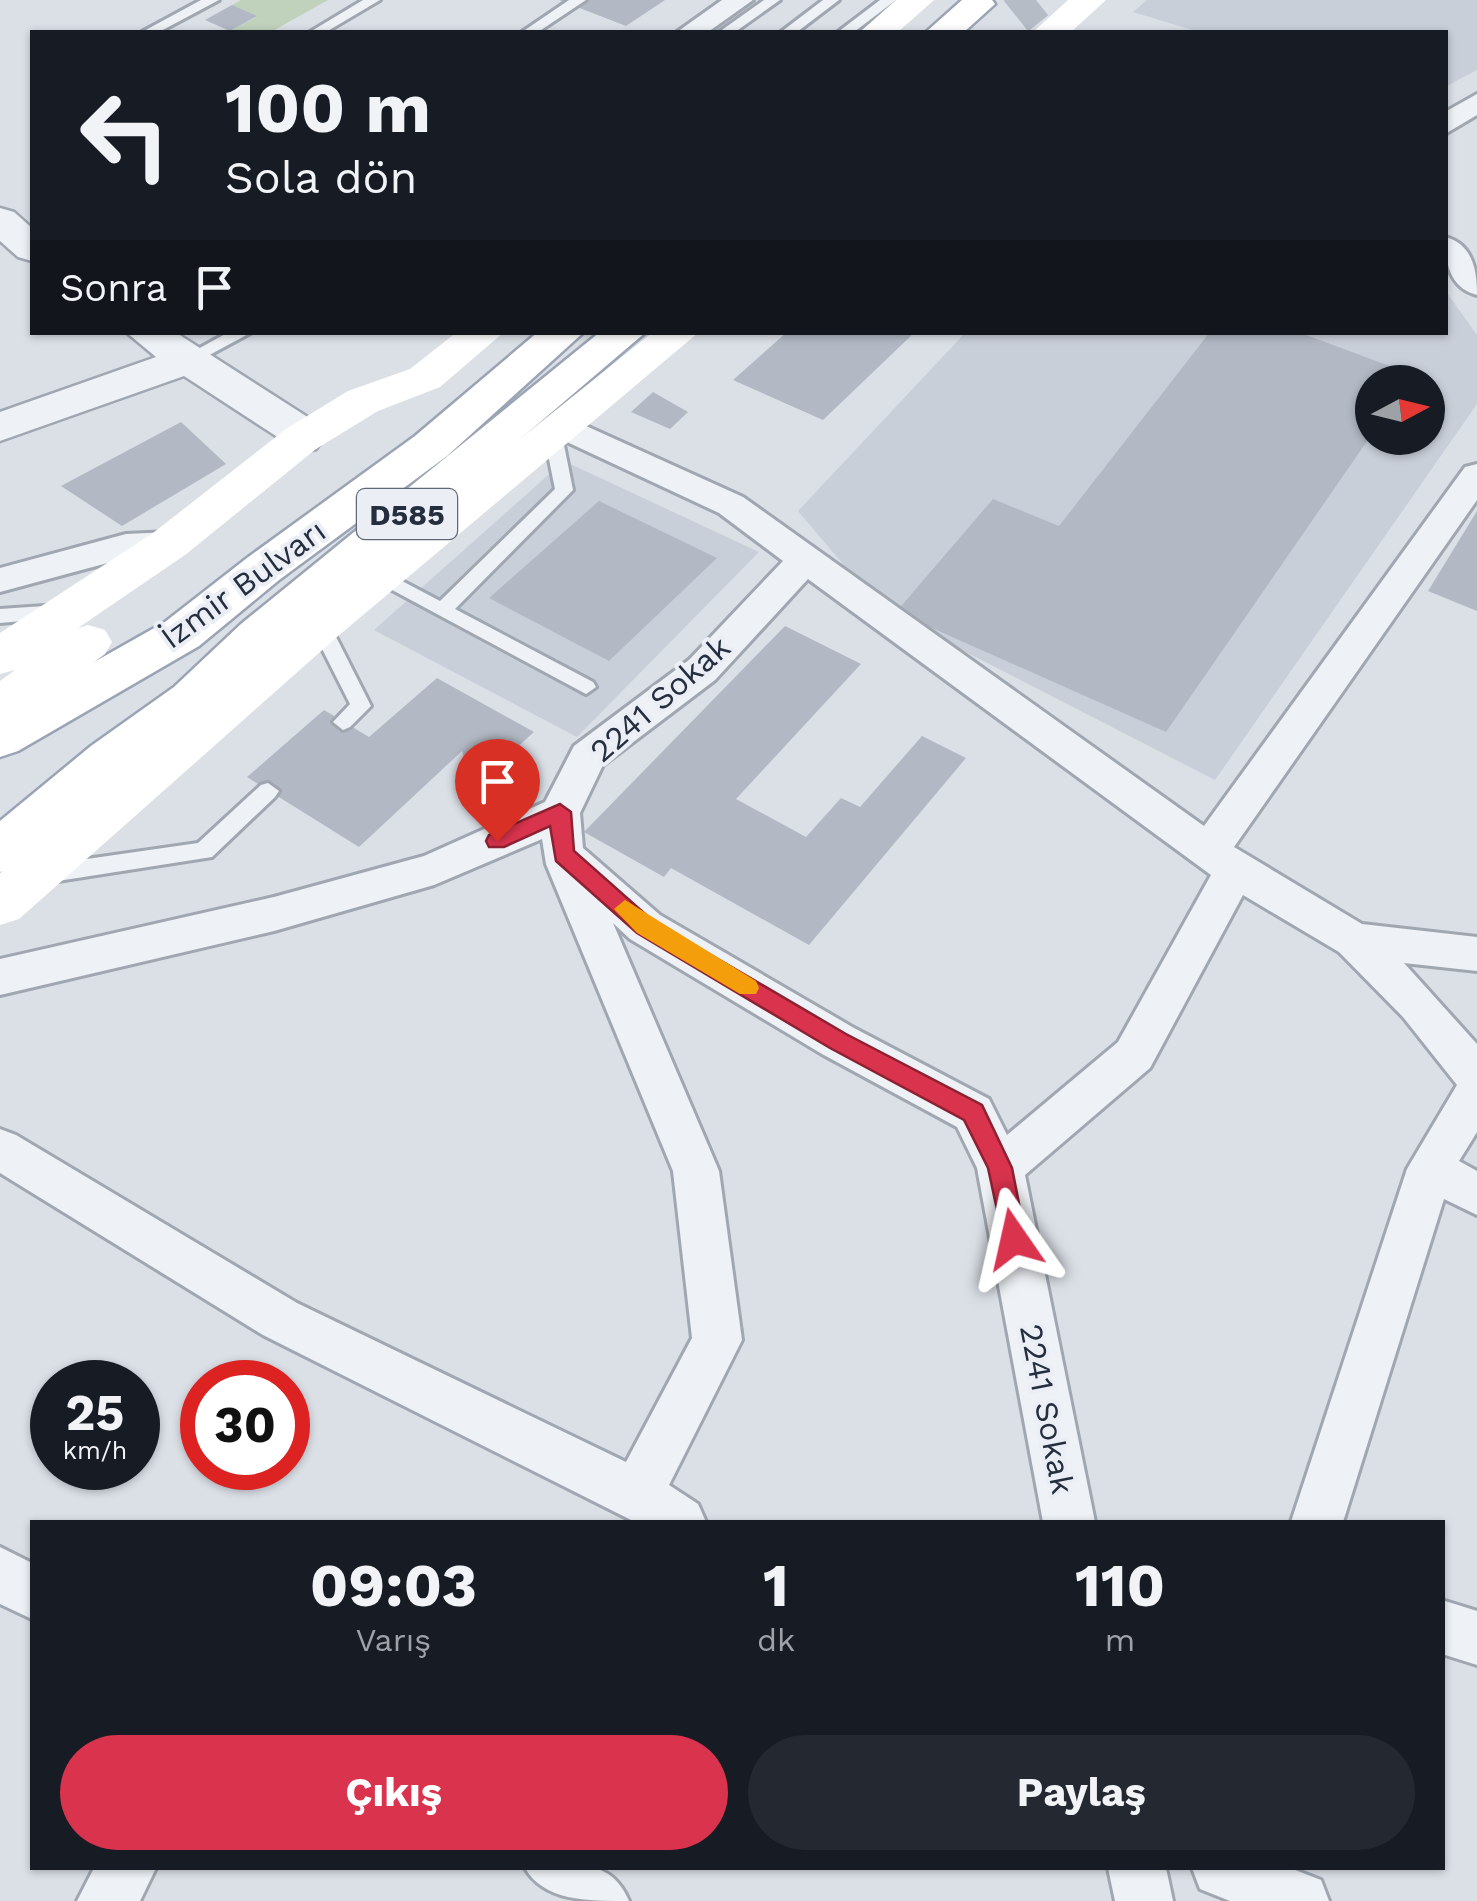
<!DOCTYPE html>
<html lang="tr">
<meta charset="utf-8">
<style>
:root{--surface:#171b24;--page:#242831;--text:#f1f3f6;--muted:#9ea1a6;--accent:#d9334d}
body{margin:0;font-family:"Work Sans",sans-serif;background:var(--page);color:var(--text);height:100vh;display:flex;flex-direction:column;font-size:38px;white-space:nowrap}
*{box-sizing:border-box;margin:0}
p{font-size:32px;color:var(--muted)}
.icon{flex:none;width:55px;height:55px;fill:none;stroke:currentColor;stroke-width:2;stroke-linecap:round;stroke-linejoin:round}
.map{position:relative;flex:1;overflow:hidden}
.details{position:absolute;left:30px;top:1520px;width:1415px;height:350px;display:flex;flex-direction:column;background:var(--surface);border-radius:0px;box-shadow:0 2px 8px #0004}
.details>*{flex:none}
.banner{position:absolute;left:30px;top:30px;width:1418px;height:305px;border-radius:0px;box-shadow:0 2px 8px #0004;background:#171b24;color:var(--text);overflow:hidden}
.needle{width:65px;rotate:83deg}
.buttons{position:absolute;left:1355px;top:365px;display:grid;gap:20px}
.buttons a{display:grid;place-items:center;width:90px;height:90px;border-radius:50%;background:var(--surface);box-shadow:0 2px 8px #0004;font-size:50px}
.speed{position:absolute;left:30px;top:1360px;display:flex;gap:20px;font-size:50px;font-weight:700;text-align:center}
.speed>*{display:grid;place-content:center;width:130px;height:130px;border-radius:50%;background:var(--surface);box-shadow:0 2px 8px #0004;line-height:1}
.speed small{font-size:25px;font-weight:400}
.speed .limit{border:15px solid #d22;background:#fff;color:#111}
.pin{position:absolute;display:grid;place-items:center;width:85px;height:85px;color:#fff;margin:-102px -42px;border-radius:50% 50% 50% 0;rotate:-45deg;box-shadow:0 0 10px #0007}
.pin .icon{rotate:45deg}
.me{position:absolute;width:110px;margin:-55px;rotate:349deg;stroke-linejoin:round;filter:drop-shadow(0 0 8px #0008)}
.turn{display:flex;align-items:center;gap:35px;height:210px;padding:0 30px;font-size:45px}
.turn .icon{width:130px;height:130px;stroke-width:2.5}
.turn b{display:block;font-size:70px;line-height:85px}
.then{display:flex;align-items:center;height:95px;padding:0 30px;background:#0003;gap:20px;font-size:38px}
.eta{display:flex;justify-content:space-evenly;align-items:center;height:170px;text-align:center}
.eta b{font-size:60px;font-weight:700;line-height:70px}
.action{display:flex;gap:20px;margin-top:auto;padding:20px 30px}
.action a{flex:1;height:115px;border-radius:60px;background:var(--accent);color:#fff;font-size:40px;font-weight:700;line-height:115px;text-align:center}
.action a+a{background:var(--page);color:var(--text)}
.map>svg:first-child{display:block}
</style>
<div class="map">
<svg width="1477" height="1901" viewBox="0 0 1477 1901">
<rect width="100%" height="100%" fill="#dbe0e7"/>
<g fill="#c9cfd9" fill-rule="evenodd">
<path d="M1147,0H1477V70L1445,87V32H1199L1133,12Z"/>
<path d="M1445,290L1477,335V404L1215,780L880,608L798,511L965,333L1445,332ZM1372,382H1428V438H1372Z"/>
<path d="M564,461L759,552L577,737L374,630Z"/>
</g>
<path fill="#c1d2bc" d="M241,0H328L271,32H234L230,31L256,17L232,5Z"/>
<g fill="#b2b9c4">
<path d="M559,0H665L626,26Z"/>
<path d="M232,5L257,16L230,31L205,20Z"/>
<path d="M787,332H915L823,420L733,380Z"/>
<path d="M1210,332H1298L1414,375L1408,382H1372V434L1166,732L896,612L993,499L1059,526Z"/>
<path d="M653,392L688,412L670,429L631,412Z"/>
<path d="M181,422L226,464L122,526L61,486Z"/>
<path d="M599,501L717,558L609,661L489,598Z"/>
<path d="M1477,511V611L1428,591Z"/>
<path d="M785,626L861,664L736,799L806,837L841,798L860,807L922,736L966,758L809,945L671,868L664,877L584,832Z"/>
<path d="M437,678L534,732L504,759L496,754L479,770L466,763L462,751L359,847L247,777L324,710L369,737Z"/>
</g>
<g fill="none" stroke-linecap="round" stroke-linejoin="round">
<path stroke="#b6bcc5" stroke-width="39" stroke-dasharray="39 20" stroke-linecap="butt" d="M1016,16L1036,0"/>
<defs>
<g id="service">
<path d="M201,0H219L159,32H142Z"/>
<path d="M363,0H380L326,32H310Z"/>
<path d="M569,0H586L538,32H522Z"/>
<path d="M764,0H780L735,32H719Z"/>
<path d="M823,0H839L797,32H781Z"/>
<path d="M880,0H896L854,32H838Z"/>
<path d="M229,332H252L191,365H179L176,361Z"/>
<path d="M553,429L562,435L573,490L455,609L593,682L596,687L586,694L368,577L378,570L385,572L440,601L555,489L544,435Z"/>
<path d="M59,605L66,607L69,612L66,617L0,623V609Z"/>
<path d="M320,618L330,625L371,706L350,727L343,730L333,722L350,704L310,625Z"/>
<path d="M268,783L279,791L275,797L212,857L45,883L34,874L45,865L198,843L261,785Z"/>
</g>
<g id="minor">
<path d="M722,0H753L708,32H677Z"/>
<path d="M1477,94V115L1445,134V112Z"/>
<path d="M1445,237C1473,244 1477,271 1477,295C1449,288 1445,261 1445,237Z"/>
<path d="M564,416L743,497L1204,826L1465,467L1477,464V500L1234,847L1362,924L1477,937V971L1404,963L1477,1044V1132L1459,1161L1477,1171V1215L1444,1199L1343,1522H1291L1407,1169L1457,1085L1403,1017L1339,952L1243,895L1150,1068L1025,1175L1095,1522H1043L977,1168L957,1127L822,1054L630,939L613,923L719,1171L742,1340L669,1485L698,1504L706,1522H635L263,1335L0,1173V1129L16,1135L297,1303L626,1462L692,1338L673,1171L546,864L542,839L434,885L274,931L0,995V959L274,897L424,856L545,802L574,746L689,660L783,561L719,513L552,435L547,427L552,419ZM808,579L1211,875L1118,1042L1007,1135L989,1099L854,1028L660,915L583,848L580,813L603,765L715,680Z"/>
<path d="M169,532L182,535L187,544L182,553L126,558L0,592V568L126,534Z"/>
<path d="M0,1547L32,1563V1619L0,1604Z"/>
<path d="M1442,1600L1477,1611V1665L1442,1654Z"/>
<path d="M94,1868H156L140,1901H77Z"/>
<path d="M525,1868C569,1865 610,1855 629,1901C586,1901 544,1901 525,1868Z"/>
<path d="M1108,1868H1166L1173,1901H1115Z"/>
<path d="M1192,1868H1290L1321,1880L1329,1901H1230L1200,1889Z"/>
</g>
<g id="tertiary">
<path d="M0,208L14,212L32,228V261L18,257L0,241Z"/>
<path d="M126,332H175L306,416L323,439L316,449C297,454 288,452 276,436L184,376L0,441V412L156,357Z"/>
</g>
<g id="primary">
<path d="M962,0H992L995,4L964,32H926Z"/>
<path d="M538,332H584L447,456L279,580L199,646L18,751L0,757V715L165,622L247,558L415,436Z"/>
<path d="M600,332H646L275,648L210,713L127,772L19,866L0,872V821L91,746L174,687L241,624Z"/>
</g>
</defs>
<use href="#service" stroke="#a0a7b1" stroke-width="6"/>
<use href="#minor" stroke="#a0a7b1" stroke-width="6"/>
<use href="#tertiary" stroke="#a0a7b1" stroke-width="5"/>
<use href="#primary" stroke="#9aa4b4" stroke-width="5"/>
<use href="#service" fill="#eef1f5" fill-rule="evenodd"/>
<use href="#minor" fill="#eef1f5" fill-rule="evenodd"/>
<use href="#tertiary" fill="#eef1f5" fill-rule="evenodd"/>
<g fill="#fff" fill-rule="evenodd">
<path d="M896,0H934L898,32H860Z"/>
<path d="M1068,0H1106L1071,32H1033Z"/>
<path d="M457,332H504L440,387L378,411L316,449L185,555L78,628L88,625L105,630L112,642L105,654L18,719L0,724V681L15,670L0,674V633L153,533L286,429L348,391L410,369Z"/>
<path d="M653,332H699L337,637L19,919L0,925V873L303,613Z"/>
</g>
<use href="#primary" fill="#fff" fill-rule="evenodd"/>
</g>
<path fill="#d9334d" stroke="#8d2132" stroke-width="2.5" d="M560,804L571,812L574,851L653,921L846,1034L982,1105L1012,1168L1026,1239L1023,1247L1014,1250L1005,1247L988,1168L964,1120L830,1048L637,933L556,861L550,826L504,847H489L486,841L489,835Z"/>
<path fill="#f59e0b" d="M625,900L756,981L759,988L756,994H740L637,933L614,909Z"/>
<g text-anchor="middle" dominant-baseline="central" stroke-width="8" stroke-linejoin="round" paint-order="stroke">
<rect fill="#ebeff5" stroke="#606876" stroke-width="2.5" x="357" y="489" width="100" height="50" rx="8"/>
<g font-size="30" font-weight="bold" fill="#242e3f">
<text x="407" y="514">D585</text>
</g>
<g font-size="32" fill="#242e3f" stroke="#ebeff5">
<text transform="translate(243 584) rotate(-36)">İzmir Bulvarı</text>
<text transform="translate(660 699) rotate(-41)">2241 Sokak</text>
<text transform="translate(1047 1409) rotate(79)">2241 Sokak</text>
</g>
</g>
</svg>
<div class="buttons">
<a><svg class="needle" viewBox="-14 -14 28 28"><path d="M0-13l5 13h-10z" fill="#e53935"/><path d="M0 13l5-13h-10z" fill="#9ea1a6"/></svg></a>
</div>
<div class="speed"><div>25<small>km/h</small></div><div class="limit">30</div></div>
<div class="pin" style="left:497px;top:841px;background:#d93025"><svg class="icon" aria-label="arrive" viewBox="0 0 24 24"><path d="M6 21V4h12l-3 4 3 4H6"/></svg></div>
<svg class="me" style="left:1014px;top:1239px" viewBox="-20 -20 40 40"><path d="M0-17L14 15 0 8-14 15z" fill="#d9334d" stroke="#fff" stroke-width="4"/></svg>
<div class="banner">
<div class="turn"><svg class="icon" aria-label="left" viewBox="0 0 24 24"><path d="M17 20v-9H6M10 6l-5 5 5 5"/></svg><div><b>100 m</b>Sola dön</div></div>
<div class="then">Sonra<svg class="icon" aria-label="arrive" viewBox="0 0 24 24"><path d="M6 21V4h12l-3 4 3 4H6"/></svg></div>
</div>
<section class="details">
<div class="eta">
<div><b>09:03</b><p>Varış</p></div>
<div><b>1</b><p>dk</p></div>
<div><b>110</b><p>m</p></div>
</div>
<div class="action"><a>Çıkış</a><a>Paylaş</a></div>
</section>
</div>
